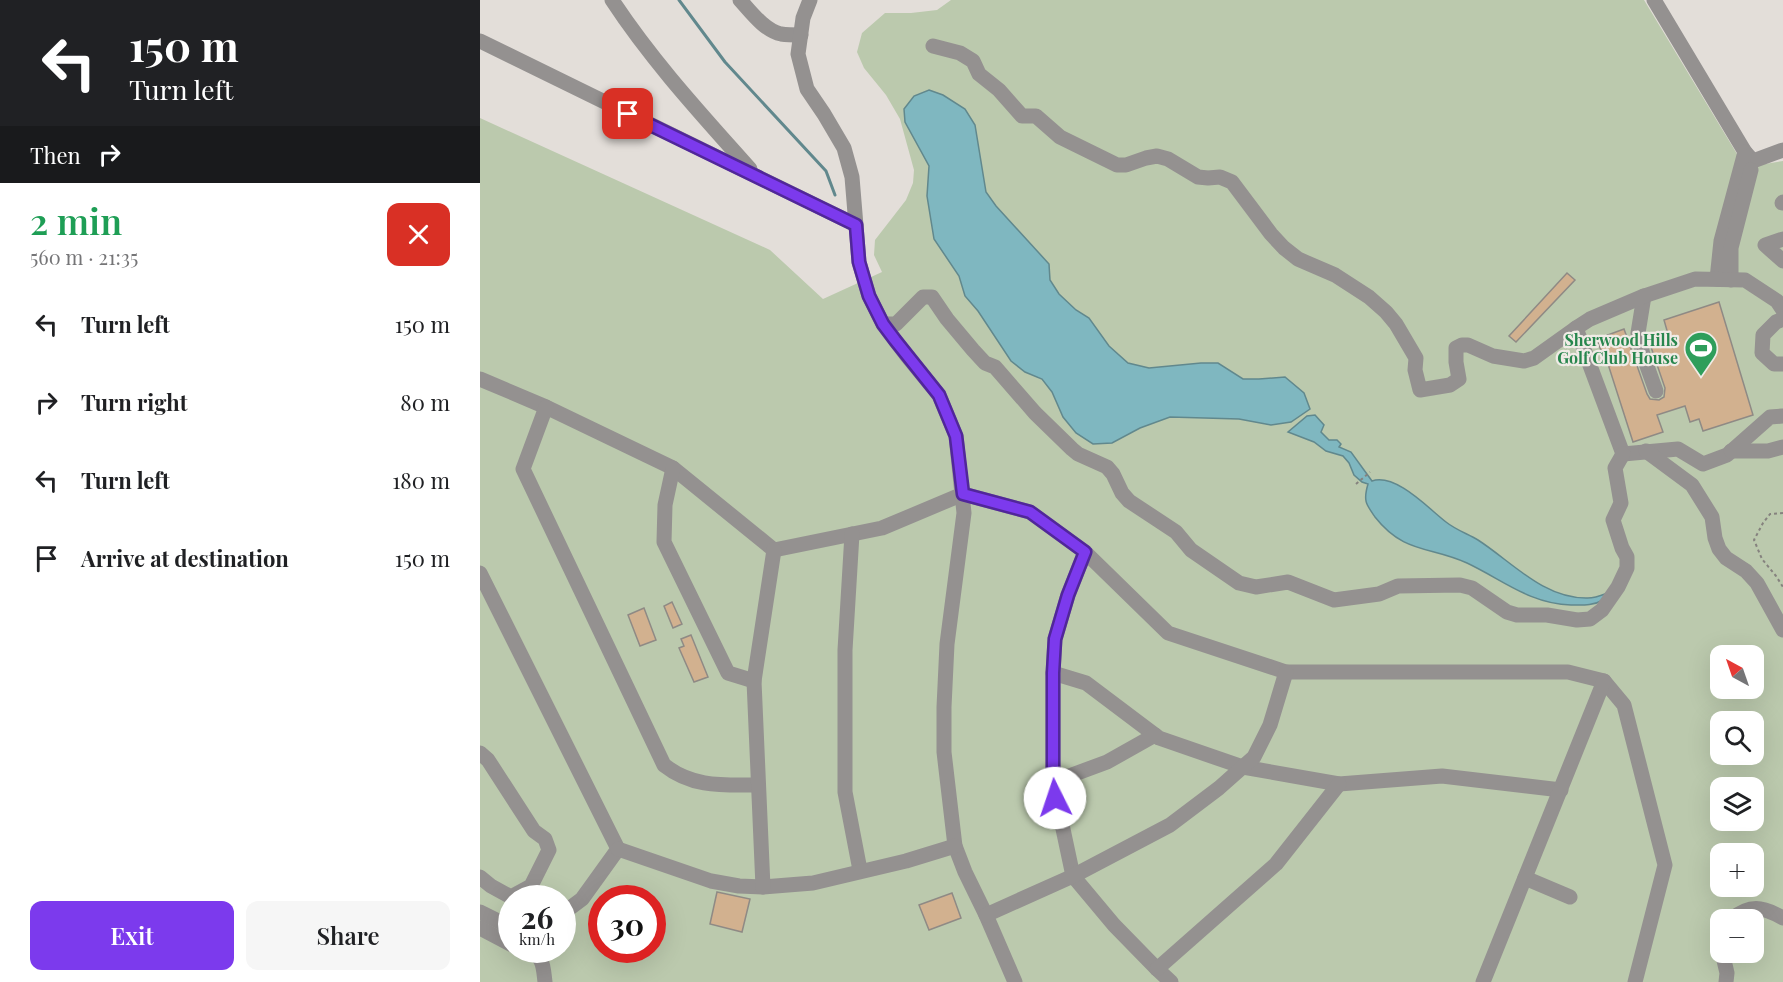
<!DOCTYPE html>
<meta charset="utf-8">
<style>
:root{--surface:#fff;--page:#f6f6f6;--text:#202124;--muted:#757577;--accent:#7c3aed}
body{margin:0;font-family:"Playfair Display",serif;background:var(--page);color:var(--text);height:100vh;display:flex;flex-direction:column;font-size:22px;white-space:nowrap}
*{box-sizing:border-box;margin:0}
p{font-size:20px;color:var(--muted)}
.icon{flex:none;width:33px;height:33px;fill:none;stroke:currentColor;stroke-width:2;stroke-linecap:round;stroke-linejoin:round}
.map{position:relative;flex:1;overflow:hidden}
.panel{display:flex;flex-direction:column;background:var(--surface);width:480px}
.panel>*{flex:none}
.hud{background:#202124;color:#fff;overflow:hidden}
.needle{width:39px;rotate:320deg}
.buttons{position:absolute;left:1230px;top:645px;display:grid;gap:12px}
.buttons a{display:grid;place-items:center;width:54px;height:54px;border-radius:12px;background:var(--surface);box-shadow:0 6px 24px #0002;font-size:30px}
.speed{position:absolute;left:18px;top:885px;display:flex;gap:12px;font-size:30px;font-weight:700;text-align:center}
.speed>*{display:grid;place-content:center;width:78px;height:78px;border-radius:50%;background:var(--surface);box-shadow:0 6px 24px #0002;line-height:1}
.speed small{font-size:15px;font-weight:400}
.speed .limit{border:9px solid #d22;background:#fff;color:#111}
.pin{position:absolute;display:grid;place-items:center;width:51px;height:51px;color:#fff;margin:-26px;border-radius:12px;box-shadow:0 3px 9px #0006}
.me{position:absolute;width:66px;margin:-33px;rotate:356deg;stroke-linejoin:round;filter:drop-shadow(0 0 4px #0008)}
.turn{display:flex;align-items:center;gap:21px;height:126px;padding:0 30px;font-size:27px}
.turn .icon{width:78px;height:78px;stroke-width:2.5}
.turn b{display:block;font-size:42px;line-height:51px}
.then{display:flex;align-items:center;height:57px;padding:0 30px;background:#0003;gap:12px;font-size:22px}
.round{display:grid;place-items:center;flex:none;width:63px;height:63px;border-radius:12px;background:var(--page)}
.headline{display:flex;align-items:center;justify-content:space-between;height:102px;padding:0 30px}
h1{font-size:36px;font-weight:600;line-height:45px;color:#1e9e55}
.action{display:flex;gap:12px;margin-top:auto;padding:12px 30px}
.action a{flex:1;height:69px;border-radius:12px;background:var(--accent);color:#fff;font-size:24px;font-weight:600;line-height:69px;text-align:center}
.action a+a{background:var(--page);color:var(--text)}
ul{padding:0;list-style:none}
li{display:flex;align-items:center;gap:18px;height:78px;padding:0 30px}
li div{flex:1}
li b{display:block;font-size:22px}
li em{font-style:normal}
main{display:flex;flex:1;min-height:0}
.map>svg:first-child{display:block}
</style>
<main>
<section class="panel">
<div class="hud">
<div class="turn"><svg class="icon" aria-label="left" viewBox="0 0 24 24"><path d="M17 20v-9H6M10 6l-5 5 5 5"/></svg><div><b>150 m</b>Turn left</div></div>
<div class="then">Then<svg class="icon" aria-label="right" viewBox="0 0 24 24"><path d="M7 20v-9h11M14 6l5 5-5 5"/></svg></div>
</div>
<div class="headline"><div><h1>2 min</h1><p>560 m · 21:35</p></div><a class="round" style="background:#d93025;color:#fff"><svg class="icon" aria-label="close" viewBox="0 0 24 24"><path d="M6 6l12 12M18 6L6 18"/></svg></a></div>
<ul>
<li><svg class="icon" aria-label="left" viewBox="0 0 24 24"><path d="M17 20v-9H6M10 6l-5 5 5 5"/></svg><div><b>Turn left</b></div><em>150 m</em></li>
<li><svg class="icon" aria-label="right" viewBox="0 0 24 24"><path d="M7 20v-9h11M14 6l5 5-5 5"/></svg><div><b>Turn right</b></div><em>80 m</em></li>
<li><svg class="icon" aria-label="left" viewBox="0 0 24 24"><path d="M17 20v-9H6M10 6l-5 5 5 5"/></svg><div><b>Turn left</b></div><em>180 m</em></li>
<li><svg class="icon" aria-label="arrive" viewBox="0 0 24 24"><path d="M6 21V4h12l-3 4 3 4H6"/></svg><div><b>Arrive at destination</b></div><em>150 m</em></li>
</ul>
<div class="action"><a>Exit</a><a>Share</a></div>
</section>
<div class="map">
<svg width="1303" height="982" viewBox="0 0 1303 982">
<rect width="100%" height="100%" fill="#e3ded9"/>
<path fill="#bbc9ad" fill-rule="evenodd" d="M471,0H1164L1257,154L1279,165L1303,161V982H0V118L290,250L343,299L402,272L394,255L395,240L426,200L433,183L434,170L420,119L406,95L384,68L377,52L382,33L405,13H431L457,10ZM1240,656H1274V688H1240ZM1240,722H1274V754H1240ZM1240,788H1274V820H1240ZM1240,854H1274V886H1240ZM32,898H82V950H32ZM122,898H172V950H122ZM1240,920H1274V952H1240Z"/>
<g fill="#7fb7c0" stroke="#61888d" stroke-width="1.5">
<path d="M449,90L463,95L485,109L495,125L506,192L516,206L569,264L570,280L579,294L596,310L609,318L629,346L648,363L669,368L721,363H738L763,379H779L805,377L824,393L830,409L811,422L791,425L759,419L690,417L660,428L632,443L613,444L596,433L583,417L572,392L562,379L545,372L531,361L498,311L485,296L479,276L454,239L447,196L449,166L425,122L424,109L434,96Z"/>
<path d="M835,415L844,425L841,432L849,440H857L861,444L859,447L871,452L892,481C916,473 949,509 966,522C976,530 988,534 998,540C1032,562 1063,598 1106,598C1115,599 1124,594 1133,591C1130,594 1126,598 1123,600C1113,606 1102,605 1091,605C1050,604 1023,580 987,563C950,546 924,554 895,517C886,504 883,501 888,484L882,482L874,475L869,463L863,456L846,451L834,442L808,432L827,416Z"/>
</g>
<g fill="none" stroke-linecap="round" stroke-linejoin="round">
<path stroke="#61888d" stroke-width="3" d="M199,0L245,62L346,171L355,195"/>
</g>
<g fill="#d2b18f" stroke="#8f8a85" stroke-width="1.5">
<path d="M1087,273L1095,280L1036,342L1029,336Z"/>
<path d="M1239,302L1273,415L1223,431L1219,419L1210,422L1205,406L1177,415L1183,432L1153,442L1128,364L1126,365L1117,339L1144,329L1167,394L1170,399L1179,400L1184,397L1185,388L1171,347L1190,341L1184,320Z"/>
<path d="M192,602L202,624L193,628L184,606Z"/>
<path d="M164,608L176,640L160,646L148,615Z"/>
<path d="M211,635L228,677L214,682L199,648L204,646L201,639Z"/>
<path d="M237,892L270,899L262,932L230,924Z"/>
<path d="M472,893L481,918L449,930L439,905Z"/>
</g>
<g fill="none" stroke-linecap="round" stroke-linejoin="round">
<g stroke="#85827e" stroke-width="2" stroke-dasharray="3 3" stroke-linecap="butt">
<path d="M876,484L890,472"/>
<path d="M1303,513L1290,514L1283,523L1274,540L1282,559L1296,576L1303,587"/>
</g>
<g stroke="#949190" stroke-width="15">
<path d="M132,0C172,61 222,115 270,169"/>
<path d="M260,0C271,12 285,31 301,34C308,35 314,35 321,35"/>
<path d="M330,0L323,18L318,54L327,89L344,114L364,148L372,177L379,262L389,296L403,324L427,356L459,395L476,436L484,513L467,644L464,707V752L475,846L485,872L506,915L535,982"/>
<path d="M1174,0L1265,152L1273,161"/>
<path d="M0,41L376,225"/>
<path d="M453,46L480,53L493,61L499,74L519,90L542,116H556L580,137L637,165H646L666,158L677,156L688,159L718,177L728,178L740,177L752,182L791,234L804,248L818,259L855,275L889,297L906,312L916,324L936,358L935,370L940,390L970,385L979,379L976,362V348L982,345H988L1013,356L1044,361L1054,358L1096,328"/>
<path d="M1273,161L1303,150"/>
<path d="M1302,203L1303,202"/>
<path d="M1303,239L1285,245L1303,261"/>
<path d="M1237,279L1241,241L1265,152"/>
<path d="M1251,280V248L1271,170"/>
<path d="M1164,296L1158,333L1163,355L1176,391"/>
<path d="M1303,310L1297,301L1265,280L1215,279L1164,296L1110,319L1096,328L1143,454L1198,449L1223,464L1247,455L1290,417L1303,416"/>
<path d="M1303,319L1296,322L1283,335L1282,353L1294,364H1303"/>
<path d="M403,324H416L443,297H452L467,319L493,350L505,363L515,367L555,413L592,449L598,454L627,467L633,474L642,493L649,501L696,532L711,550L759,583L776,587L808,582L854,600L899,594L918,586L980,585L992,588L1027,612L1037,615H1067L1097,620L1110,619L1122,610L1138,587L1147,568V557L1142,548L1133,520L1141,503L1135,468L1143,454"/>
<path d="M0,379L66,407L193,468L294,550L402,528L483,494L550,512L605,552L688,633L806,672H1088L1124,681L1144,705L1185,865L1155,982"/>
<path d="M66,407L43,469L184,765C213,788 244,785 278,785"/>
<path d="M1166,451L1212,485L1232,517L1235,538L1239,549L1246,558L1266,571L1277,583L1303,630"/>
<path d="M1251,451H1288L1303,447"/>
<path d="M193,468L185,505L184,542L248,673L274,681"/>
<path d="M372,534L365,650V792L380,870"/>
<path d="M605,552L588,595L575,639L573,673V782L593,876L634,925L677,969L691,982"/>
<path d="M0,573L138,849L102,899L82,914"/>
<path d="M573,673L606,683L679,738L763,767L859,784L962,776L1081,790"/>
<path d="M0,753L8,760L54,831L65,839L69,850L51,886L31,897L11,886L0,877"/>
<path d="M573,782L627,762L675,735"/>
<path d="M138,849L231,881L259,886L283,887L333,883L426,861L475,846"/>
<path d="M1045,878L1090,897"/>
<path d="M283,887L274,681L294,550"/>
<path d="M0,912L32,928"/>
<path d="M506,915L593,876L690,825L739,788L774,757L790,725L806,672"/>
<path d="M1250,920C1270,904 1282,906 1303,918"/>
<path d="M0,928L32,945"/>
<path d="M48,950C64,957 63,966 65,982"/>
<path d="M1242,952L1247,973L1246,982"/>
<path d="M677,969L796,864L859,784"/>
<path d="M1003,982L1124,681"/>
</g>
</g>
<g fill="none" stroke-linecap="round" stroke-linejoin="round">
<defs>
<path id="route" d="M148,114L376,225L379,262L389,296L403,324L415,340L459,395L476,436L483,494L550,512L605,552L588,595L575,639L573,673V782L575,798"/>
</defs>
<use href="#route" stroke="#51269a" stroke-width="15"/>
<use href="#route" stroke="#7c3aed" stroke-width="10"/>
</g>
<defs>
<symbol id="stadium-pin" viewBox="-11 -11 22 30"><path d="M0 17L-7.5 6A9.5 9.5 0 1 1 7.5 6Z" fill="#2e9e5b" stroke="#f0ebe6"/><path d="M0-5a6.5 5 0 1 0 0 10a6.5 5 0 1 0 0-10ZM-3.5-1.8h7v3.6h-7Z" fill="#fff"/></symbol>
</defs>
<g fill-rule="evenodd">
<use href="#stadium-pin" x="1202" y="329" width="38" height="52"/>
</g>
<g text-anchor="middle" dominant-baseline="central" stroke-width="4.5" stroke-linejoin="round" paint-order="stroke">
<g font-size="16" font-weight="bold" fill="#27864d" stroke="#f0ebe6" text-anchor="end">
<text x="1198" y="339">Sherwood Hills<tspan x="1198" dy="18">Golf Club House</tspan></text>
</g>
</g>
</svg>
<div class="buttons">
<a><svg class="needle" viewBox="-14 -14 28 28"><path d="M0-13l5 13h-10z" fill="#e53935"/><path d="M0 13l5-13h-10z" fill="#757577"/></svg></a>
<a><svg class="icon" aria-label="search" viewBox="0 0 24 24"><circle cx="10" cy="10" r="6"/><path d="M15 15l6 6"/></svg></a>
<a><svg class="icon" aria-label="layers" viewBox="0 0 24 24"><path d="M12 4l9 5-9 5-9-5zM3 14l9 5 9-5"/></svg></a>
<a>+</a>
<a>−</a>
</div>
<div class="speed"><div>26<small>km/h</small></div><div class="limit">30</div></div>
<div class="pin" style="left:148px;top:114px;background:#d93025"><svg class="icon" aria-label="arrive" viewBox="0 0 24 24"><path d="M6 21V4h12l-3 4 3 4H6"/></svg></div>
<svg class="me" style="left:575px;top:798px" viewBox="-20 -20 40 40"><circle r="19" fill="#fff"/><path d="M0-13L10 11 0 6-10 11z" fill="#7c3aed"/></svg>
</div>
</main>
